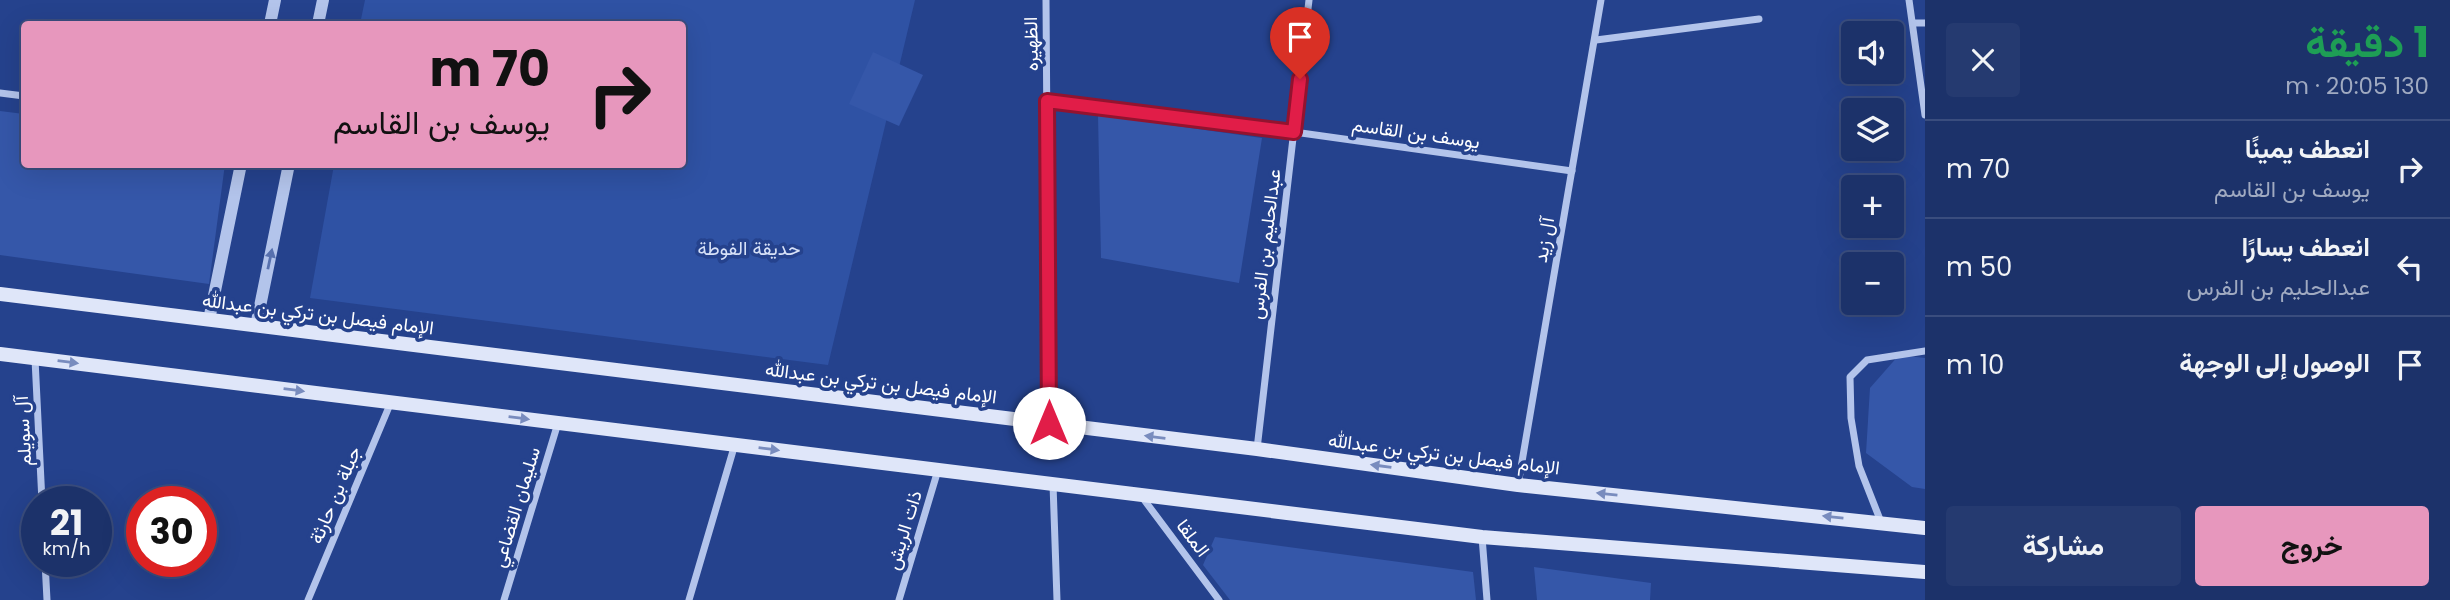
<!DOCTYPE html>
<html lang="ar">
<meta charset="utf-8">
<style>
:root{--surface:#1c326a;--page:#253a70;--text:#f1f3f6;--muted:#a0aac1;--line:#3a4d7e;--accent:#e797bd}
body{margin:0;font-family:Poppins,Vazirmatn,sans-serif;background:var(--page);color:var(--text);direction:rtl;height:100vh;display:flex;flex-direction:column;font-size:26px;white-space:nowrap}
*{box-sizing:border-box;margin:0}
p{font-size:23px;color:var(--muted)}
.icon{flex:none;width:38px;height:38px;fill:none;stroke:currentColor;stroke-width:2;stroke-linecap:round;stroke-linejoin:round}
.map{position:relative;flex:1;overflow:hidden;direction:ltr}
.side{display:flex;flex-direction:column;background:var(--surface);width:525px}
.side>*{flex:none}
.banner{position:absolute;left:21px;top:21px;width:665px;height:147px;border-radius:7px;box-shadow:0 7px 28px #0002,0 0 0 2px var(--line);direction:rtl;background:#e797bd;color:#111;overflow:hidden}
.fabs{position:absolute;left:1841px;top:21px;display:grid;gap:14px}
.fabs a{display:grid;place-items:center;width:63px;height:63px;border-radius:7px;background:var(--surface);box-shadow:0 7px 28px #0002,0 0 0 2px var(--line);font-size:35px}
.speed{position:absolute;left:21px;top:486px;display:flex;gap:14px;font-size:35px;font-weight:700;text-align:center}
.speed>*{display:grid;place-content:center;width:91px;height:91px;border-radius:50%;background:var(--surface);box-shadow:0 7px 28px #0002,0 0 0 2px var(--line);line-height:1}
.speed small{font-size:18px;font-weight:400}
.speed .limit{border:10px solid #d22;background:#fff;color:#111}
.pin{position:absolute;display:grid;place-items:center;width:60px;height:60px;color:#fff;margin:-72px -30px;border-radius:50% 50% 50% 0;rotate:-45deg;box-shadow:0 0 7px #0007}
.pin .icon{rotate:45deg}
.me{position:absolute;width:77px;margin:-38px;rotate:0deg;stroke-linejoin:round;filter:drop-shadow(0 0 5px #0008)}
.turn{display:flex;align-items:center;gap:24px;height:147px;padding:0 21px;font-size:32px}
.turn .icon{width:91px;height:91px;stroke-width:2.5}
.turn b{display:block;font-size:49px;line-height:60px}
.round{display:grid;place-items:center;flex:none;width:74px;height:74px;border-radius:7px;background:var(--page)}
.summary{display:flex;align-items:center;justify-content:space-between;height:119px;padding:0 21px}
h1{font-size:42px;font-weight:700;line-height:52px;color:#1e9e55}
.action{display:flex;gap:14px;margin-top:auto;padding:14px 21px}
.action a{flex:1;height:80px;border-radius:7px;background:var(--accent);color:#111;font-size:28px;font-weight:700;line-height:80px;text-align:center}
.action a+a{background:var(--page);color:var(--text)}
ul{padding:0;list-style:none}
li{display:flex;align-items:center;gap:21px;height:98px;padding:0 21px;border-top:2px solid var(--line)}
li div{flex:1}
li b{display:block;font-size:26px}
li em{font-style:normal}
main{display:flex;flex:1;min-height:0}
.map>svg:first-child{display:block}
</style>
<main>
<section class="side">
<div class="summary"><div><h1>1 دقيقة</h1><p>130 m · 20:05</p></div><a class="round"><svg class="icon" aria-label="close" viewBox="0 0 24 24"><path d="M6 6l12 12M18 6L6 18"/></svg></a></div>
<ul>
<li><svg class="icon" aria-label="right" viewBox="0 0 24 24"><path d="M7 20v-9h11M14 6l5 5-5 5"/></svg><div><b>انعطف يمينًا</b><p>يوسف بن القاسم</p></div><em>70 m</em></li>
<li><svg class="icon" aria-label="left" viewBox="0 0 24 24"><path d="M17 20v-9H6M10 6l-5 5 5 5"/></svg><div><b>انعطف يسارًا</b><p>عبدالحليم بن الفرس</p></div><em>50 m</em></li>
<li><svg class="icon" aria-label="arrive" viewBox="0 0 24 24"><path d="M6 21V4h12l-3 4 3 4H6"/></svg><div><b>الوصول إلى الوجهة</b></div><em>10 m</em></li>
</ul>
<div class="action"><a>خروج</a><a>مشاركة</a></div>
</section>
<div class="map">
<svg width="1925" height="600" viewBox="0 0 1925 600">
<rect width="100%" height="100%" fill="#25428d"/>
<path fill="#2f52a4" d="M365,0H915L828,365L310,298L334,165L682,164V24H360Z"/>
<g fill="#3557a9">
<path d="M873,52L923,75L899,126L849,104Z"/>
<path d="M0,111L24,114V164H225L209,284L0,255Z"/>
<path d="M1098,115L1262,138L1239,283L1101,258Z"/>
<path d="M1899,355L1925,358V489L1912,487L1866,453L1870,388Z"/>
<path d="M1215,537L1473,572L1476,600H1230L1203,565Z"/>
<path d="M1534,567L1651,583L1650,600H1537Z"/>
</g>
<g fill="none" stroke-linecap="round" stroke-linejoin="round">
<g stroke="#b3c4eb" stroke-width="7">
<path d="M1046,0L1049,423"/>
<path d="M1909,0L1925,115"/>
<path d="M1913,23H1925"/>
<path d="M1596,40L1759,19"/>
<path d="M0,93L24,96"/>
<path d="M1047,101L1294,132L1572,171"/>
<path d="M35,359L42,502"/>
<path d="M1257,449L1309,0"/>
<path d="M1053,484L1057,600"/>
<path d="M1518,485L1601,0"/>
<path d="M1142,497L1219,600"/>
<path d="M1881,522L1859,466L1851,418L1850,377L1867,360L1925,351"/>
<path d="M1482,537L1487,600"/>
<path d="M45,562L47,600"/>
<path d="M308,600L391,402"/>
<path d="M504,600L558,423"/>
<path d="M689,600L735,444"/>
<path d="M899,600L938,470"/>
</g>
<g stroke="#b3c4eb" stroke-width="12">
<path d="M270,24L275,0"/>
<path d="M318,24L323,0"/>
<path d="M209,320L241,164"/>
<path d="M256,326L289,164"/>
</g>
<g stroke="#dfe6f9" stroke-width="14">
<path d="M0,294L1257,449L1518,485L1925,528"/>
<path d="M0,354L1482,537L1925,572"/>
</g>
</g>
<defs><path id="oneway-solid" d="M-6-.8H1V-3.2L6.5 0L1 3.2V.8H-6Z" transform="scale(1.75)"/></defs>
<use fill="#5770ae" href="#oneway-solid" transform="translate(270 259) rotate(-78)"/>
<g fill="#798cbe">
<use href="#oneway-solid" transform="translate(68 362) rotate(7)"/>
<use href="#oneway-solid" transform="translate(294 390) rotate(7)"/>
<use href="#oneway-solid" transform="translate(519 418) rotate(7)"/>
<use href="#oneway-solid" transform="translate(1155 437) rotate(-173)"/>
<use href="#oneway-solid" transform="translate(769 449) rotate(7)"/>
<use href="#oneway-solid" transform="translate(1381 466) rotate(-172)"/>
<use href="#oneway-solid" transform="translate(1607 494) rotate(-174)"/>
<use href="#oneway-solid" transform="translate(1833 517) rotate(-174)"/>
</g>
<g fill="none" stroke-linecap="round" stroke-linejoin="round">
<defs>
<path id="route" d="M1049,423L1047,101L1294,132L1300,79"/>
</defs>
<use href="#route" stroke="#92132f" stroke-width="18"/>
<use href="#route" stroke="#e11d48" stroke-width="12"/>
</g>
<g text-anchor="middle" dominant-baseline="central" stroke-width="7" stroke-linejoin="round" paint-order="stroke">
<g font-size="19" fill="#fff" stroke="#25428d">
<text transform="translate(1031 44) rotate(-91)">الظهيره</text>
<text transform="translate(1416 133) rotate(8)">يوسف بن القاسم</text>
<text transform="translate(1544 240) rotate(-80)">آل زيد</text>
<text transform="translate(1265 244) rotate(-83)">عبدالحليم بن الفرس</text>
<text transform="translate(318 314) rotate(7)">الإمام فيصل بن تركي بن عبدالله</text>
<text transform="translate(881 383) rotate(7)">الإمام فيصل بن تركي بن عبدالله</text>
<text transform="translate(23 431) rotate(-93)">آل سويلم</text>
<text transform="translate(1444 454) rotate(7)">الإمام فيصل بن تركي بن عبدالله</text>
<text transform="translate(335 495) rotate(-67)">جبلة بن حارثة</text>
<text transform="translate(516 507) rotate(-73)">سليمان القضاعي</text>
<text transform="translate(904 530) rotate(-73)">ذات الريش</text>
<text transform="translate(1193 538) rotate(53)">الملقا</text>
</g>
<g font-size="19" fill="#d8e2f8" stroke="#25428d">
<text x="749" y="248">حديقة الفوطة</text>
</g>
</g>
</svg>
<div class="fabs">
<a><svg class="icon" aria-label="sound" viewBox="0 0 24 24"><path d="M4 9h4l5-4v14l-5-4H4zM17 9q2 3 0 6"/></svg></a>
<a><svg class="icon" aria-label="layers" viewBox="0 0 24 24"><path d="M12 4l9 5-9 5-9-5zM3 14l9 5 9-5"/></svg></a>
<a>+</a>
<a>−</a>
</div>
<div class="speed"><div>21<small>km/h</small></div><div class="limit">30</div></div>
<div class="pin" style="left:1300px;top:79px;background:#d93025"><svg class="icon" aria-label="arrive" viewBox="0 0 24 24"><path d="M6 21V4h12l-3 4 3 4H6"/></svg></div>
<svg class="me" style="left:1049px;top:423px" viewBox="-20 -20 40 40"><circle r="19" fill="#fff"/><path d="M0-13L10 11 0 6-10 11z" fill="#e11d48"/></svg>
<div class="banner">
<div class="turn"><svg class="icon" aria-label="right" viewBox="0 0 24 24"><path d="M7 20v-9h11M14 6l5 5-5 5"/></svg><div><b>70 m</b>يوسف بن القاسم</div></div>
</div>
</div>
</main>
